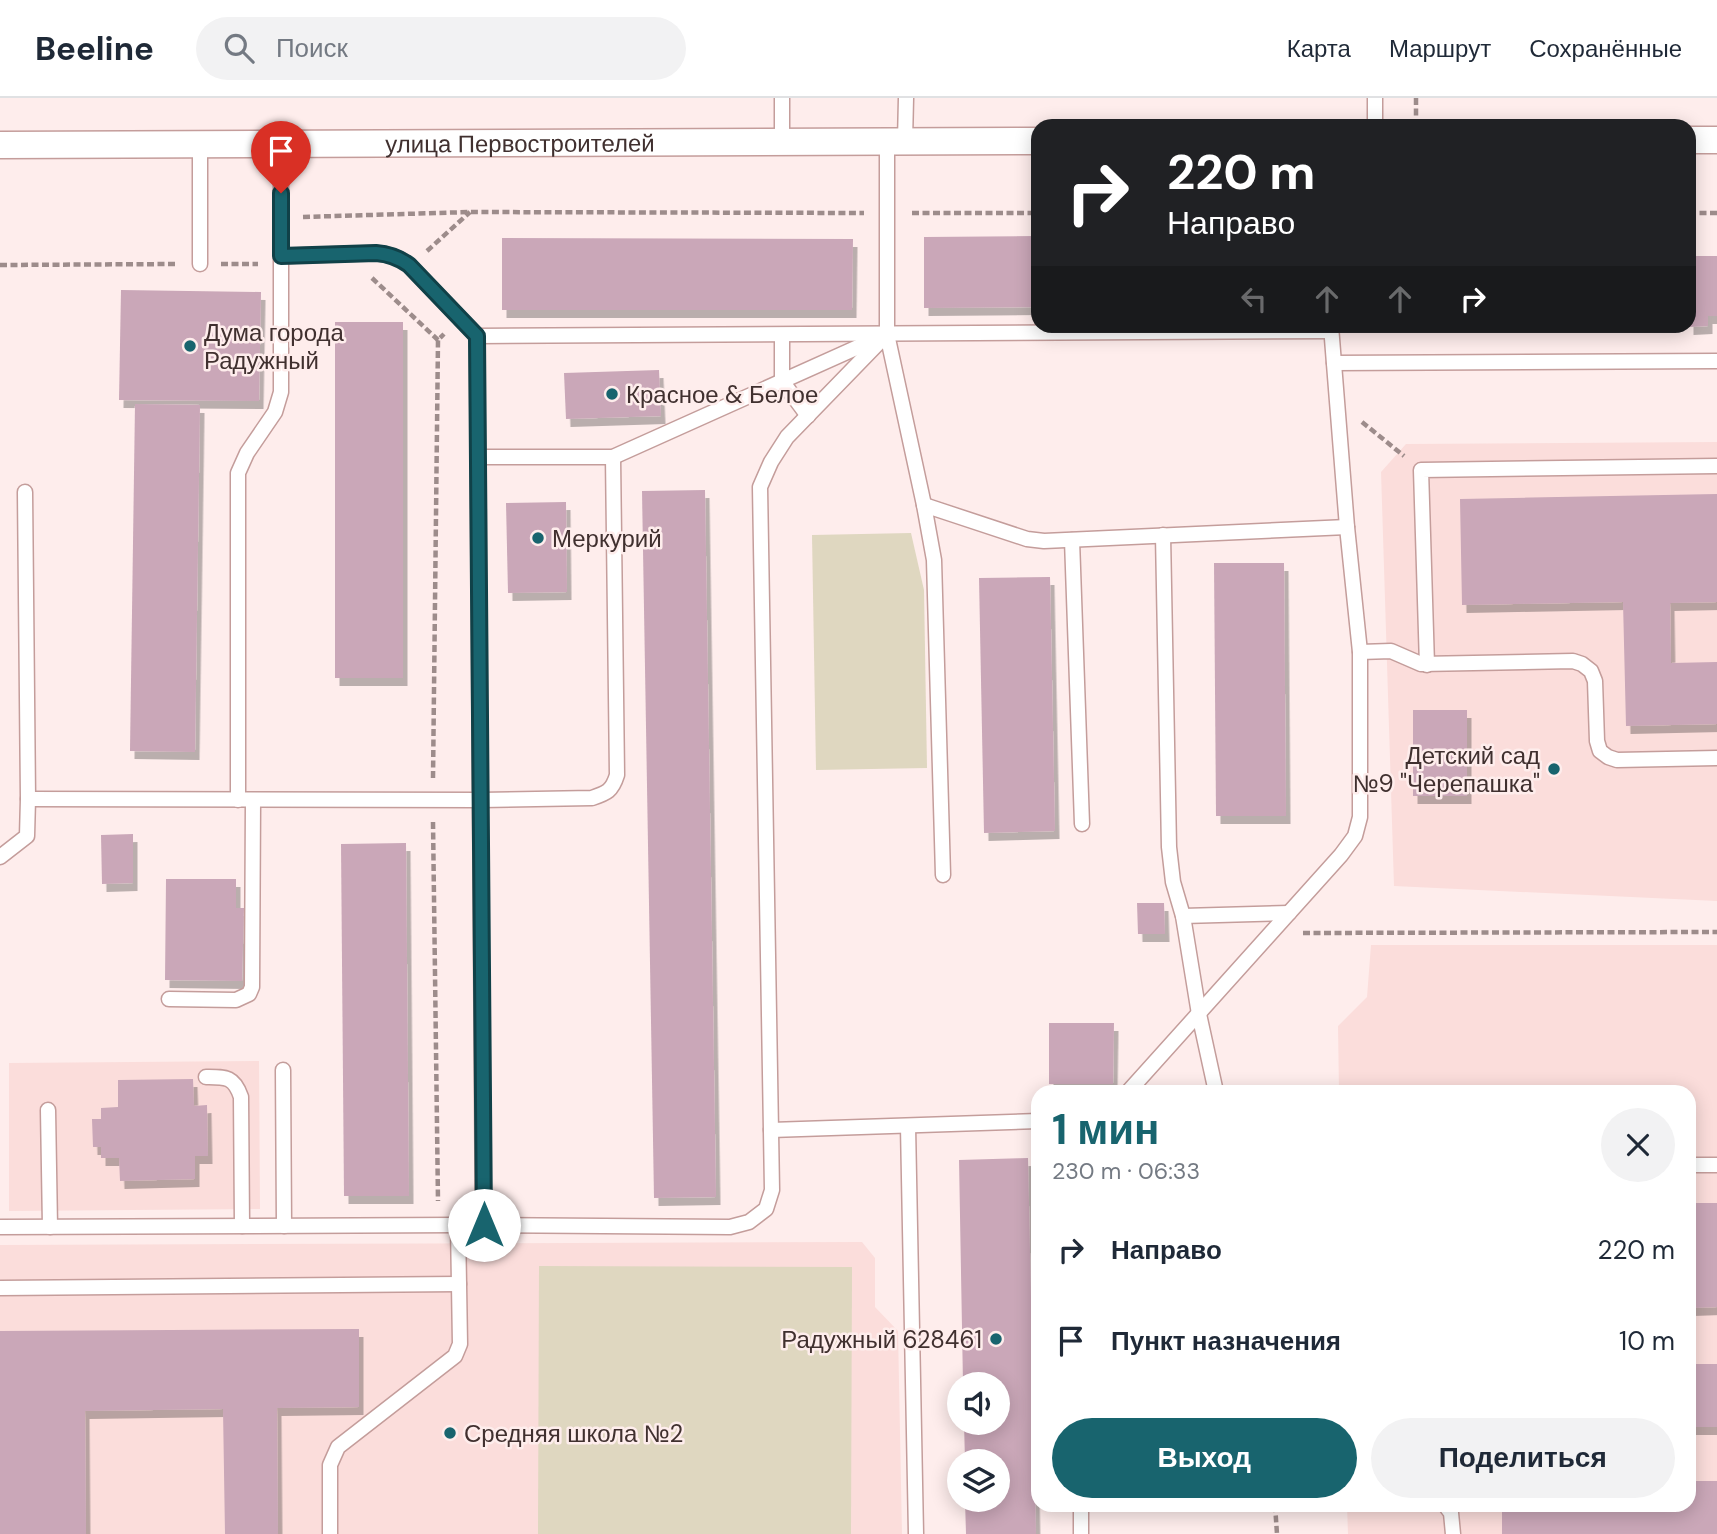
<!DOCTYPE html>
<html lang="ru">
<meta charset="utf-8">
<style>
:root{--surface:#fff;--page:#f2f2f3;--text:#1f2937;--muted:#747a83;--line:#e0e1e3;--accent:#18646e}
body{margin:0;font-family:"DM Sans",sans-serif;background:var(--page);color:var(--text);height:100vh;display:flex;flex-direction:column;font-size:26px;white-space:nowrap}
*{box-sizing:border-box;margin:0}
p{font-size:23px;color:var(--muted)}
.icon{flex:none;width:38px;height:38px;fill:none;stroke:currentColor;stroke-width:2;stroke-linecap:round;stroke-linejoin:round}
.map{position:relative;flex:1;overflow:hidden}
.panel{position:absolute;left:1031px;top:987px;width:665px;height:427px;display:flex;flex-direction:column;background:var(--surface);border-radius:21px;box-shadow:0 4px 18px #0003}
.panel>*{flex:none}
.top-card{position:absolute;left:1031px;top:21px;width:665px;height:214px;border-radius:21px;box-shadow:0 4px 18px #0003;background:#202124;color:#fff;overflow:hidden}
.fabs{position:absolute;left:947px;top:1274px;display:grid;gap:14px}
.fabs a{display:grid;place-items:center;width:63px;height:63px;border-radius:50%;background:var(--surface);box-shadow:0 4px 18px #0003;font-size:35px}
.pin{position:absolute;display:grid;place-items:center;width:60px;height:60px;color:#fff;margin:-72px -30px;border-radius:50% 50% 50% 0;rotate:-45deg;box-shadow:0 0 7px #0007}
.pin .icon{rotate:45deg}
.me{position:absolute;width:77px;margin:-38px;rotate:0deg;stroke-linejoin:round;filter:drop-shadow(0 0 5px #0008)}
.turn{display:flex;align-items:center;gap:24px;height:147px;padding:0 21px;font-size:32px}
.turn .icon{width:91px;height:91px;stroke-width:2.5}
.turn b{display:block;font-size:49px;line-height:60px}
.lanes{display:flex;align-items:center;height:66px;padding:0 21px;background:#0003;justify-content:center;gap:35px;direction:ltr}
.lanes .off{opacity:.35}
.round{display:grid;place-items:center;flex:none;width:74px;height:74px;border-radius:37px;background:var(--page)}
.summary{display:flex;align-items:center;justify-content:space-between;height:119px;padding:0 21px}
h1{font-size:42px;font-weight:700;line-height:52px;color:var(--accent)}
.action{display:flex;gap:14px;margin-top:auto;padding:14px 21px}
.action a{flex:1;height:80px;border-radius:42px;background:var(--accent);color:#fff;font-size:28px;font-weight:700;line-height:80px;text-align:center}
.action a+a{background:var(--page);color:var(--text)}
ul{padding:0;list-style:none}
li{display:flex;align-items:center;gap:21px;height:91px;padding:0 21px}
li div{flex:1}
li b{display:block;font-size:26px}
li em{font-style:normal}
header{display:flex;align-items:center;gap:42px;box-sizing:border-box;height:98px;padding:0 35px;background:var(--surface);border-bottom:2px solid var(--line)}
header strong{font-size:33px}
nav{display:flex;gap:38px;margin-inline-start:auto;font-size:24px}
.search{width:490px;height:63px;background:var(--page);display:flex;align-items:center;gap:18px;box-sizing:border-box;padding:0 24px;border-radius:38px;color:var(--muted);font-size:26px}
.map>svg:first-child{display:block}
</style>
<header>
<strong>Beeline</strong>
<div class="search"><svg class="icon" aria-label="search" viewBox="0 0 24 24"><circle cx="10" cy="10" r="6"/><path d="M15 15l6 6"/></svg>Поиск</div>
<nav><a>Карта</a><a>Маршрут</a><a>Сохранённые</a></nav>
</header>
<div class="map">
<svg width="1717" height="1436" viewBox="0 0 1717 1436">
<defs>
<filter id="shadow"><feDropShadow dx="4.5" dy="8" stdDeviation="0" flood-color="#0004"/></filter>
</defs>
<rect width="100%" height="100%" fill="#feedec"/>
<g fill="#fbdddb">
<path d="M1717,344V803L1394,788L1381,374L1406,346Z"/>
<path d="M1371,847H1717V1436H1348L1347,1407H1689V994H1339L1338,928L1367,899Z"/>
<path d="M259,963L260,1111L9,1113V965Z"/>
<path d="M862,1144L875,1160V1209L898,1233L902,1436H0V1147Z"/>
</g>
<g fill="#dfd7c0">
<path d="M911,435L924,492L927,670L816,672L812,437Z"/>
<path d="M539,1168L852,1169L851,1436H538Z"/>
</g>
<g fill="#caa7b8" filter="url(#shadow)">
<path d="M1038,138V209L924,210V139Z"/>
<path d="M502,140L853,141L852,212H502Z"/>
<path d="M1689,150H1693V158H1717V218H1708V228L1689,229Z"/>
<path d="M121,192L261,194L259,303L119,302Z"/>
<rect x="335" y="224" width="68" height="356"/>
<path d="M659,272L661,318L566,321L564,275Z"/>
<path d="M135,306L200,307L195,654L130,653Z"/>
<path d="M705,392L716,1099L654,1100L642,393Z"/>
<path d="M1717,396V504L1670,505L1671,565L1717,564V626L1626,628L1623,504L1462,507L1460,401Z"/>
<path d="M566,404L567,494L508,495L506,405Z"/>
<path d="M1214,465H1284L1286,718H1216Z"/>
<path d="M1050,479L1055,733L984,735L979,480Z"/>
<rect x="1413" y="612" width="54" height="86"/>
<path d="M133,736V785L102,786L101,737Z"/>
<path d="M406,745L409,1098H344L341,746Z"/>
<path d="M166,781H236V810H244L242,883L165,882Z"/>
<path d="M1137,805H1164L1165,836H1138Z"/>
<path d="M1049,925H1114L1113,986H1049Z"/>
<path d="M193,981L194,1008L207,1007L208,1058H195V1081L120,1083L119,1060H101V1049H93L92,1021H101V1010L118,1009V982Z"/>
<path d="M1028,1060L1036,1436H966L965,1402H998V1363H965L964,1325H998V1286H963L959,1062Z"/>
<path d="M1689,1105H1717V1209L1689,1210Z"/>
<path d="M359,1231V1309L277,1310L278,1436H225L223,1311L85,1313L86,1436H0V1233Z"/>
<rect x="1689" y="1266" width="28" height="63"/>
<path d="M1689,1383H1717V1436H1502V1407H1689Z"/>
</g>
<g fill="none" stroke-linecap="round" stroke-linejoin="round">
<defs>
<g id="service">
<path d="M782,0V44"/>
<path d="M1375,28V0"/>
<path d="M905,43L906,0"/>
<path d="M200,46V166"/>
<path d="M281,158L376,155C389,156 399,159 409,167L477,238L483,1127"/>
<path d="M782,237V283L808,318"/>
<path d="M477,238L1331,233"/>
<path d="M1334,265L1717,263"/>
<path d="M479,359H613L887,236L924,407L934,462L943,777"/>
<path d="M924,407L1027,441L1044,443L1347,429"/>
<path d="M1163,437L1169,749L1173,784L1183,818L1199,916L1216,994"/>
<path d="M1072,442L1082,726"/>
<path d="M1360,554L1391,553L1421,566L1573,563L1582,566L1591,573L1595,583L1597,643L1600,653L1608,659L1617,662L1717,660"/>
<path d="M1427,567L1421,372L1717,368"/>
<path d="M28,701L481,702L592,700C607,695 612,693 617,677L613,359"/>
<path d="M238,702V375L247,355L275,314L281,294V46"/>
<path d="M0,759L27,738L28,701L25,394"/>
<path d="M1183,818L1289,815"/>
<path d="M169,901L236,902L249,896L252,889L253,702"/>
<path d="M283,972L284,1128"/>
<path d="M206,979C225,979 234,978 241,999L242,1128"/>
<path d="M1128,994L1341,757L1355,738L1360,719V554L1347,429L1331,228"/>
<path d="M48,1012L50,1129"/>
<path d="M908,1028L916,1436"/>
<path d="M771,1032L1038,1023"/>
<path d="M1689,1067H1717"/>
<path d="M0,1129L458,1127L730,1129L749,1124L766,1111L772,1092L760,389L771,364L787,339L887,236V44"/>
<path d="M0,1190L459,1186"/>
<path d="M1081,1407V1436"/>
<path d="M1445,1407L1451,1415L1453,1436"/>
<path d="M330,1436V1367L338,1349L455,1258L460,1246L458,1127"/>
</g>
<g id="minor">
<path d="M1689,42H1717"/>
<path id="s1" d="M0,47L1038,43"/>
</g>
</defs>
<use href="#service" stroke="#c49d9b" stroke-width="17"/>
<use href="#minor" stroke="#c49d9b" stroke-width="29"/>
<g stroke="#9d8c8b" stroke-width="4.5" stroke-dasharray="7 3.5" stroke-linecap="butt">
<path d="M1416,0V28"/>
<path d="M912,115H1038"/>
<path d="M1689,115H1717"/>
<path d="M303,119L470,114L864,115"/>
<path d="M427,153L470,114"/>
<path d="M221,166H258"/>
<path d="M0,167L178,166"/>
<path d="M372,180L438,242L441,241"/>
<path d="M1362,324L1404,358"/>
<path d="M433,680L438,242L444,236"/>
<path d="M433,724L438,1103"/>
<path d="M1303,835L1717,834"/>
<path d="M1275,1407L1277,1436"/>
</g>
<use href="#service" stroke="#fff" stroke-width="14"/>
<use href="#minor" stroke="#fff" stroke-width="26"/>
</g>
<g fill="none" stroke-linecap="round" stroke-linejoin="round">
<defs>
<path id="route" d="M281,95V158L376,155C389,156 398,159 409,167L477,238L484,1127"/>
</defs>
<use href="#route" stroke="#104148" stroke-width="18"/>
<use href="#route" stroke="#18646e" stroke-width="12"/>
</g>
<g fill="#18646e" stroke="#feedec" stroke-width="2.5">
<circle cx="190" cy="248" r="7"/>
<circle cx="612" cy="296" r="7"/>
<circle cx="538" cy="440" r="7"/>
<circle cx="1554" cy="671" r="7"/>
<circle cx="996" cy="1241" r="7"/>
<circle cx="450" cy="1335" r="7"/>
</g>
<g text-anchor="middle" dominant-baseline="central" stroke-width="5" stroke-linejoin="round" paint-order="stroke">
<g font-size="24" fill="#40302f" stroke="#feedec">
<text stroke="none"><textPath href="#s1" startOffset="520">улица Первостроителей</textPath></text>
</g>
<g font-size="24" fill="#40302f" stroke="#feedec" text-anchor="start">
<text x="204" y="234">Дума города<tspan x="204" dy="28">Радужный</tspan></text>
<text x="626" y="296">Красное &amp; Белое</text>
<text x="552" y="440">Меркурий</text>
<text x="1540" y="657" text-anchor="end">Детский сад<tspan x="1540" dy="28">№9 "Черепашка"</tspan></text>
<text x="982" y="1241" text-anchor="end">Радужный 628461</text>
<text x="464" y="1335">Средняя школа №2</text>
</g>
</g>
</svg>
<div class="fabs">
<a><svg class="icon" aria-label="sound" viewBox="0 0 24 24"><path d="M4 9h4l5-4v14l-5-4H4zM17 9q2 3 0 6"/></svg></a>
<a><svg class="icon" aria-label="layers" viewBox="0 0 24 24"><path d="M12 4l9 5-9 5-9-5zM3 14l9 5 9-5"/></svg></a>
</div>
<div class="pin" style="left:281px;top:95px;background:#d93025"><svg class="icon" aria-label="arrive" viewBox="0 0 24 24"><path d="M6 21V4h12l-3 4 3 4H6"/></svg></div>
<svg class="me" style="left:484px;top:1127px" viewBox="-20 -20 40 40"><circle r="19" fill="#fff"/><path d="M0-13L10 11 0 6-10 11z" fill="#18646e"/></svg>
<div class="top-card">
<div class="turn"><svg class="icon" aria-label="right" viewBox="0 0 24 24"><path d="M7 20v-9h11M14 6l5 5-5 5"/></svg><div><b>220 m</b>Направо</div></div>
<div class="lanes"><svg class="icon off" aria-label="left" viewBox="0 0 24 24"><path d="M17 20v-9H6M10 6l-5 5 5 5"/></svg><svg class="icon off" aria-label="ahead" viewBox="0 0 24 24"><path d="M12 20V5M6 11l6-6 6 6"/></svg><svg class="icon off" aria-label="ahead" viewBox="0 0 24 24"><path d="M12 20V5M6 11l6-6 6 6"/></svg><svg class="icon" aria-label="right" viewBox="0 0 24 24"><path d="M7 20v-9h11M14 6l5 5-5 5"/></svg></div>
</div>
<section class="panel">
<div class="summary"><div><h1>1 мин</h1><p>230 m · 06:33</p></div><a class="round"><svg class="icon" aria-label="close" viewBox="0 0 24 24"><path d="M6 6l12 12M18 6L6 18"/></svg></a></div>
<ul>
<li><svg class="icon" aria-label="right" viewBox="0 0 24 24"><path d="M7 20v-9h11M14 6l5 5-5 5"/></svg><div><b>Направо</b></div><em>220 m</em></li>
<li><svg class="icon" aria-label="arrive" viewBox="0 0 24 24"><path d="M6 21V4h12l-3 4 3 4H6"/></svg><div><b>Пункт назначения</b></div><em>10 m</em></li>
</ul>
<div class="action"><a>Выход</a><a>Поделиться</a></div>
</section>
</div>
